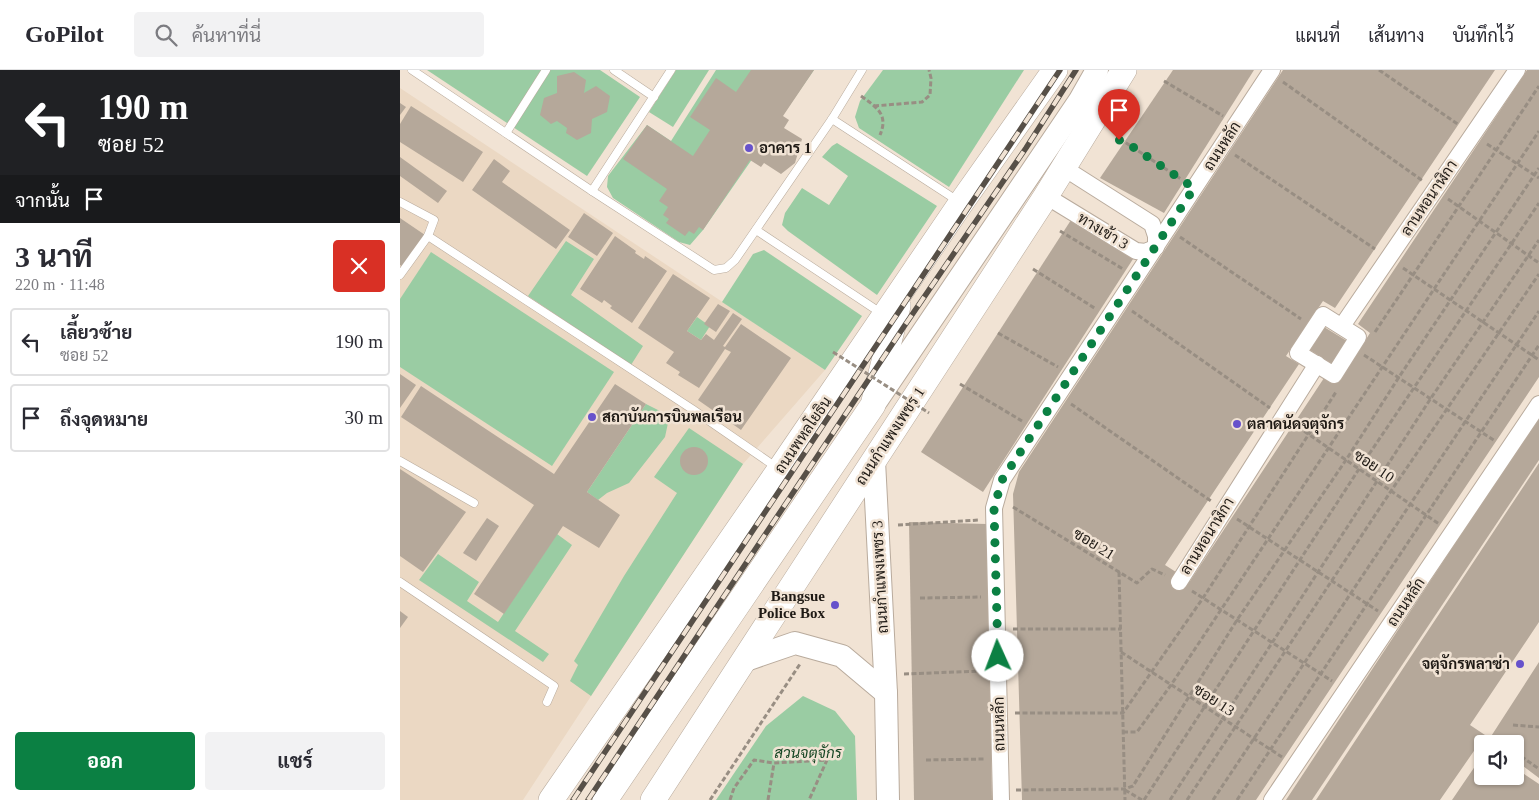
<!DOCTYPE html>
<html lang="th">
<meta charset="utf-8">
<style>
:root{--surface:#fff;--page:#f2f2f3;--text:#2b2b33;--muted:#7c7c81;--line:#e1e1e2;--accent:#0b8043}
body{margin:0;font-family:"Times New Roman",Sarabun,serif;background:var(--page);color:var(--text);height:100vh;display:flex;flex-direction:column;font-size:19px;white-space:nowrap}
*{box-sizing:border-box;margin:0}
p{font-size:16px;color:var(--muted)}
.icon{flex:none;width:28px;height:28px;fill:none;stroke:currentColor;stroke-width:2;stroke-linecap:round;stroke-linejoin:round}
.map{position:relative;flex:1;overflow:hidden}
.panel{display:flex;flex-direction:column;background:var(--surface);width:400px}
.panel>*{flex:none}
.hud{background:#202124;color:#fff;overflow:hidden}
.tools{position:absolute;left:1074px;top:665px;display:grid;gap:10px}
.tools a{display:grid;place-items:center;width:50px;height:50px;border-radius:5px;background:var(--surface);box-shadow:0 1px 4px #0004;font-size:25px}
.pin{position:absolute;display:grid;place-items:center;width:42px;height:42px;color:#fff;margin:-51px -21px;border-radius:50% 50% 50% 0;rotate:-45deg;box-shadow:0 0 5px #0007}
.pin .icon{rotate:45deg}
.me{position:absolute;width:55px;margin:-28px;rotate:358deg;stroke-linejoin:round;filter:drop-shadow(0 0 4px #0008)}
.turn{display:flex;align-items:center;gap:18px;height:105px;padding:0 15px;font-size:22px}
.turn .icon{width:65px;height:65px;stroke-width:2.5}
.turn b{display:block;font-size:35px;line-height:42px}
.then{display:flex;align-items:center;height:48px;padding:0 15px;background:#0003;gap:10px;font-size:19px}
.round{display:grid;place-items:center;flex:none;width:52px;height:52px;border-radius:5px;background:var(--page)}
.head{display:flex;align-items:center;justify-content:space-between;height:85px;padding:0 15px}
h1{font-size:30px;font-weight:700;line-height:38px}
.primary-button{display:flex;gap:10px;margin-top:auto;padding:10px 15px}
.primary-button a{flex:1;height:58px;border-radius:5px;background:var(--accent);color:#fff;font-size:20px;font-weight:700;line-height:58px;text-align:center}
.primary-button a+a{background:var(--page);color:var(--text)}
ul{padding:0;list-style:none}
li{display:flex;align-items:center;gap:15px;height:68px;margin:0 10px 8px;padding:0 5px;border:2px solid var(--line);border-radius:5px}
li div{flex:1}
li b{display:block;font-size:19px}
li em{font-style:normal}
header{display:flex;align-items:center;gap:30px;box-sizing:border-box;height:70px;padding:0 25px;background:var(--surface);border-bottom:1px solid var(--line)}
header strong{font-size:24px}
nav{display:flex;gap:28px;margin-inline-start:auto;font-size:18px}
.search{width:350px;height:45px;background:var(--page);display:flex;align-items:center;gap:12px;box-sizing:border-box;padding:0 18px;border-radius:5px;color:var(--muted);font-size:19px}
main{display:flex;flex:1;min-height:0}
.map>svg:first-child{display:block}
</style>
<header>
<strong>GoPilot</strong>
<div class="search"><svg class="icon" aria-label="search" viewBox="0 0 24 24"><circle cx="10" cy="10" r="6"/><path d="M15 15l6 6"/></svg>ค้นหาที่นี่</div>
<nav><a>แผนที่</a><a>เส้นทาง</a><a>บันทึกไว้</a></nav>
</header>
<main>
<section class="panel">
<div class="hud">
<div class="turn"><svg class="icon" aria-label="left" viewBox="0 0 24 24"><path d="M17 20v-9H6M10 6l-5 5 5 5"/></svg><div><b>190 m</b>ซอย 52</div></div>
<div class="then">จากนั้น<svg class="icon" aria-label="arrive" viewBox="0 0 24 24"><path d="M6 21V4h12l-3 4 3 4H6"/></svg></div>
</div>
<div class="head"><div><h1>3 นาที</h1><p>220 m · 11:48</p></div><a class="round" style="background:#d93025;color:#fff"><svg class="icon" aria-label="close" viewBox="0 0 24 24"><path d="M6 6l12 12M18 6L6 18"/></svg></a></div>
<ul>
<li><svg class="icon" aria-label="left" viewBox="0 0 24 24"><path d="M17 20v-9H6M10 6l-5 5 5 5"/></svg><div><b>เลี้ยวซ้าย</b><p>ซอย 52</p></div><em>190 m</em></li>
<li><svg class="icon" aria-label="arrive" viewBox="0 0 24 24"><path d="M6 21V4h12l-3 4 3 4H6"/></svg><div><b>ถึงจุดหมาย</b></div><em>30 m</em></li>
</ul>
<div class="primary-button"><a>ออก</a><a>แชร์</a></div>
</section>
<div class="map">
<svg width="1139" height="730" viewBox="0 0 1139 730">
<rect width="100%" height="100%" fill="#f1e3d4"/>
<path fill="#ebd8c3" d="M0,18L425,300L343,394L123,730H0Z"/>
<g fill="#9acca3">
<path d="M27,0H200L240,27L187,106Z"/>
<path d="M276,0H309L273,57L249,42Z"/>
<path d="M316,0H414L303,160L290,175L279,172L213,128L207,117L208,106L247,55L271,71Z"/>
<path d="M483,0H624L549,117L459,58L455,47L460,31Z"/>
<path d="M437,73L537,136L477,225L388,161L382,155L385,143L402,118L429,135L448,106L422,87L432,76Z"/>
<path d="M166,171L194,189L171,225L243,276L231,295L128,226Z"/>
<path d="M364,180L462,246L425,300L322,232L353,184Z"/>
<path d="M31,182L214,302L152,396L0,297V229Z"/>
<path d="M297,247L310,256L301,270L287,261Z"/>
<path d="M246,334L260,341L268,353L265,367L229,413L207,423L198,430L187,422Z"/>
<path d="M289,358L343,394L191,626L170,611L178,595L174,591L224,506L277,423L254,407Z"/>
<path d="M157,464L172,475L115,561L149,584L143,592L19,510L38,484L79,512L67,531L98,552Z"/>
<path d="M403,626L435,641L455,666L457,730H316L366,656Z"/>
</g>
<g fill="#b5a89a">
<path d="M351,0H414L383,46L389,50L384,58L402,69L395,93L381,104L364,93L361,97L350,90L303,160L299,157L294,164L289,161L285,166L266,153L269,149L263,145L268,137L259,131L267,119L223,89L247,55L293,86L310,60L290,47L316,8L336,22Z"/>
<path d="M773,0H854L764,143L700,108Z"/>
<path d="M883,0H1095L935,238L923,231L886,286L899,294L765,495L790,511L926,305L939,312L970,263L958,254L1127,0H1139V307L856,730H622L613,424L619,402Z"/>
<path d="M174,2L186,10L184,23L196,16L210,26L207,42L192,49L191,63L177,70L166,63L167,58L157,51L151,54L140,45L144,28L157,23V6Z"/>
<path d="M0,33L6,37L0,45Z"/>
<path d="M11,36L83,82L63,112L0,72V54Z"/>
<path d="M0,87L47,121L38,133L0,106Z"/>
<path d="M94,89L110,101L102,112L170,160L156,179L72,120Z"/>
<path d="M184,143L213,163L197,186L168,167Z"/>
<path d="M0,148L25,165L3,197L0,195Z"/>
<path d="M671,150L733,189L583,422L521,382Z"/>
<path d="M215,166L236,181L235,183L244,189L245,186L267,201L232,253L210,238L212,236L204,230L202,233L180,219Z"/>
<path d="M273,204L310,228L287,261L301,270L306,264L314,270L333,243L342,249L323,276L325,277L341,254L391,288L341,360L298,330L331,282L325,279L299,318L278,305L280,302L266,293L274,282L238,258Z"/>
<path d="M318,234L330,241L316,262L304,254Z"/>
<path d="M924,257L947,271L932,294L910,280Z"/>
<path d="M0,304L16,315L0,338Z"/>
<path d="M215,314L246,334L187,422L220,445L199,478L163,456L104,544L74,524L134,435L1,347L21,316L154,404Z"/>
<path d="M1139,346V390L912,730H886Z"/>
<circle cx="294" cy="391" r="14"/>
<path d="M1139,393V552L1070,655L1085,665L1040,730H916Z"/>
<path d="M0,399L66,442L23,502L0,486Z"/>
<path d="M87,448L99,456L76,491L63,483Z"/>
<path d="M509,452L587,454L592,730H514Z"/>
<path d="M0,541L8,547L0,558Z"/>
<path d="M1139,592V708L1115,690V674H1092L1088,671Z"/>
<path d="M1082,686V706H1115V698L1139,714V730H1052Z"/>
</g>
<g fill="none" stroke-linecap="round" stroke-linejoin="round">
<defs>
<g id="lane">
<path d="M12,0L192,121L314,200L326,198L335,190L432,49L462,0"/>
<path d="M214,0L254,27"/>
<path d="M432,49L558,131"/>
<path d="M106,63L146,0"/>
<path d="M192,121L271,0"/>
<path d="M0,132L34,150L28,166L0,205"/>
<path d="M356,160L481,243"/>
<path d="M28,166L292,339L376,397"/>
<path d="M0,391L74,433"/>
<path d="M0,512L154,616L147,632"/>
</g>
<g id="street">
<path d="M646,126L736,181L746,182L756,177V166L752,154L664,98"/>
<path d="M923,245L958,267L934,305L898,283Z"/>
<path d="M942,256L1117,0"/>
<path d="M779,512L917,294"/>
<path d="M601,730L594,438L602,410L872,0"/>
<path d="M872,730L1139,334"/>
</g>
<g id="secondary">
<path d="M477,330L680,30L697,0"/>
<path d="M474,391L486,623L488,730"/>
<path d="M343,591L395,573L442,586L486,623"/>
</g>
<g id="primary">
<path d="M151,730L380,399L561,133L655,0"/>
<path d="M205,730L473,335L498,236"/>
<path d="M253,730L646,126L724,0"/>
</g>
</defs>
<use href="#lane" stroke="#b9ab9d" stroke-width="9"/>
<use href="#street" stroke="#b9ab9d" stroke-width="18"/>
<use href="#secondary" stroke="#b9ab9d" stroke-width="24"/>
<use href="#primary" stroke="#b9ab9d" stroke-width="26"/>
<g stroke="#988e83" stroke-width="3" stroke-dasharray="5 2.5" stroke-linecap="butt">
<path d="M979,0L1059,55"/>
<path d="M764,11L823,46"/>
<path d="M883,12L1023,111"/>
<path d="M461,26C476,37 489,44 480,65"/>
<path d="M474,36L522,32L530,25L531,8L529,0"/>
<path d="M719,70L723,71L781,109"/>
<path d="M1087,74L1139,108"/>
<path d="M835,85L975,179"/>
<path d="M1048,129L1139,193"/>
<path d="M660,161L723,199"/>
<path d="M780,167L901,249"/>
<path d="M1003,198L1139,290"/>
<path d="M633,199L696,239"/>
<path d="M732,241L870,338"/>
<path d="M975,262L1139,16"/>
<path d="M598,263L658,297"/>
<path d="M964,285L1095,371"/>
<path d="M560,314L622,351"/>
<path d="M671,334L811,431"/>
<path d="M898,357L1039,454"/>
<path d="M613,437L737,513L752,499L765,505"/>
<path d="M837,449L978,541"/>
<path d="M498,455L579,450"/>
<path d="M719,502L725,730"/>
<path d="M792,521L932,611"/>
<path d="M520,528L581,527"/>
<path d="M613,559H721"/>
<path d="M721,582L882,687"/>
<path d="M504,604L582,601"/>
<path d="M615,643H723L803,528L936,322"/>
<path d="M1113,655L1139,657"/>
<path d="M723,662H737L771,615L1139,61"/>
<path d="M1115,682L1139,699"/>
<path d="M526,690L584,689"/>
<path d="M616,720L724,719L733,716L837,550L946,390L999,307L1139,98"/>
<path d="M725,720L742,730"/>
<path d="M310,730L400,594"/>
<path d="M330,730L334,718L354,690L374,693L427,690L409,730"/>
<path d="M368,730L374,693"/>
<path d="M744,730L959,399L1139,133"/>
<path d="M770,730L1031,328L1139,170"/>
<path d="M787,730L991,421L1139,204"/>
<path d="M813,730L1139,241"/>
<path d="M837,730L1139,275"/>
</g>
<use href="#lane" stroke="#fff" stroke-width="8"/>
<use href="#street" stroke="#fff" stroke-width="16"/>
<use href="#secondary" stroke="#fff" stroke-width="22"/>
<use href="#primary" stroke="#fff" stroke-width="25"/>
<defs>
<g id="rail">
<path d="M173,730L660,0"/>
<path d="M188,730L505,255L626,78L676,0"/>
</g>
</defs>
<use href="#rail" stroke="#575048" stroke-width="5.5"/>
<use href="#rail" stroke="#f1e3d4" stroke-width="4" stroke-dasharray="11" stroke-linecap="butt"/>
<path stroke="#988e83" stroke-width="3" stroke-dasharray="5 2.5" stroke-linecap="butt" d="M433,282L529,343"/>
</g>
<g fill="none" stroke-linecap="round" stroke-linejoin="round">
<path stroke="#0b8043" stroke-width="9" stroke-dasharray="0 16.2" d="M598,586L594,438L602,410L794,118L724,71L719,70"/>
</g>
<g fill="#6752cb" stroke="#f1e3d4" stroke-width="2">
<circle cx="349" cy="78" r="5"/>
<circle cx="192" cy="347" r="5"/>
<circle cx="837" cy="354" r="5"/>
<circle cx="435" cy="535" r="5"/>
<circle cx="1120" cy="594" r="5"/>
</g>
<g text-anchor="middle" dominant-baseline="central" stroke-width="5" stroke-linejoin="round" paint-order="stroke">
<g font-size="15" fill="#1f1a15" stroke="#f1e3d4">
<text transform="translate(822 76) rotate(-57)">ถนนหลัก</text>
<text transform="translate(1029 128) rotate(-56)">ลานหอนาฬิกา</text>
<text transform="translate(703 161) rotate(31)">ทางเข้า 3</text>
<text transform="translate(403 365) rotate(-56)">ถนนพหลโยธิน</text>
<text transform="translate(490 366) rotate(-57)">ถนนกำแพงเพชร 1</text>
<text transform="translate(974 396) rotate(34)">ซอย 10</text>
<text transform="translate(807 466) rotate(-58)">ลานหอนาฬิกา</text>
<text transform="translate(694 474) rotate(32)">ซอย 21</text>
<text transform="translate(480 507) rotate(-93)">ถนนกำแพงเพชร 3</text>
<text transform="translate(1006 532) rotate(-56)">ถนนหลัก</text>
<text transform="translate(814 630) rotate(33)">ซอย 13</text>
<text transform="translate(599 654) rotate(-91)">ถนนหลัก</text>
</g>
<g font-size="15" font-weight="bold" fill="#1f1a15" stroke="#f1e3d4" text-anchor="start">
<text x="359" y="78">อาคาร 1</text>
<text x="202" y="347">สถาบันการบินพลเรือน</text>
<text x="847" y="354">ตลาดนัดจตุจักร</text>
<text x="425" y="526" text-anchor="end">Bangsue<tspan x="425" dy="17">Police Box</tspan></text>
<text x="1110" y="594" text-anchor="end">จตุจักรพลาซ่า</text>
</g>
<g font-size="15" font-style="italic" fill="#174624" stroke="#f1e3d4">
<text x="408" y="683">สวนจตุจักร</text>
</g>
</g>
</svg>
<div class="tools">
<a><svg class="icon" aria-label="sound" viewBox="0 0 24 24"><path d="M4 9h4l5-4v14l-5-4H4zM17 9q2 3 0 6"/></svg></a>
</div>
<div class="pin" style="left:719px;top:70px;background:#d93025"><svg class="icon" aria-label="arrive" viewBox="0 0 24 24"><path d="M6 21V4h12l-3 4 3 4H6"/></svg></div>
<svg class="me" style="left:598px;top:586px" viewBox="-20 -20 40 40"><circle r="19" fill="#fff"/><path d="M0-13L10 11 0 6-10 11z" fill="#0b8043"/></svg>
</div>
</main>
